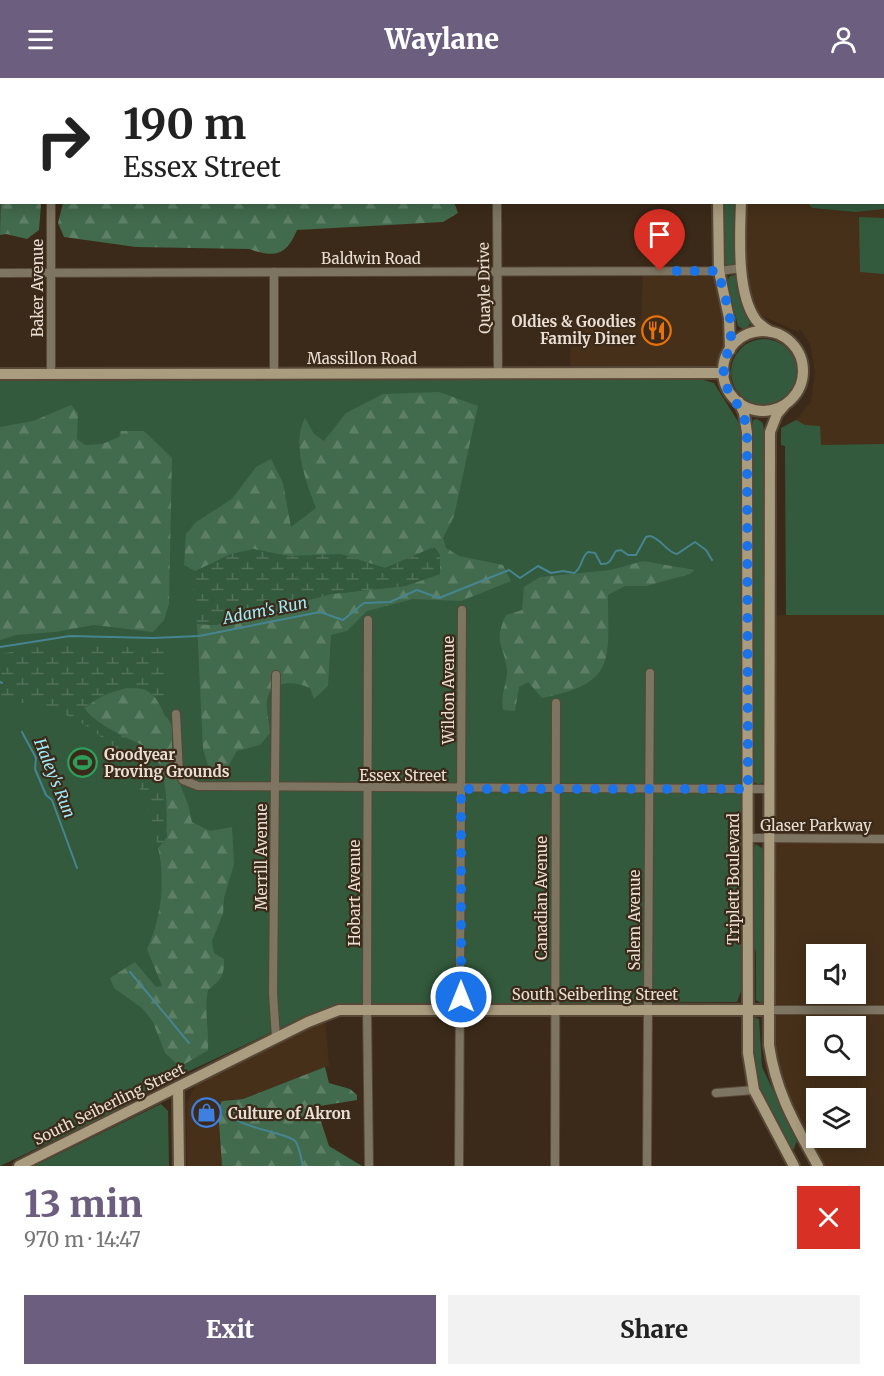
<!DOCTYPE html>
<meta charset="utf-8">
<style>
:root{--surface:#fff;--page:#f2f2f2;--text:#222;--muted:#767676;--accent:#6b5e7f}
body{margin:0;font-family:Merriweather,serif;background:var(--page);color:var(--text);height:100vh;display:flex;flex-direction:column;font-size:22px;white-space:nowrap}
*{box-sizing:border-box;margin:0}
p{font-size:20px;color:var(--muted)}
.icon{flex:none;width:33px;height:33px;fill:none;stroke:currentColor;stroke-width:2;stroke-linecap:round;stroke-linejoin:round}
.map{position:relative;height:1088px;overflow:hidden}
.side{display:flex;flex-direction:column;background:var(--surface);flex:1}
.side>*{flex:none}
.banner{position:absolute;left:0px;top:0px;width:885px;height:126px;box-shadow:0 3px 15px #0003;background:#fff;color:var(--text);overflow:hidden}
.controls{position:absolute;left:806px;top:866px;display:grid;gap:12px}
.controls a{display:grid;place-items:center;width:60px;height:60px;border-radius:0px;background:var(--surface);box-shadow:0 3px 15px #0003;font-size:30px}
.pin{position:absolute;display:grid;place-items:center;width:51px;height:51px;color:#fff;margin:-62px -26px;border-radius:50% 50% 50% 0;rotate:-45deg;box-shadow:0 0 6px #0007}
.pin .icon{rotate:45deg}
.me{position:absolute;width:66px;margin:-33px;rotate:0deg;stroke-linejoin:round;filter:drop-shadow(0 0 4px #0008)}
.turn{display:flex;align-items:center;gap:21px;height:126px;padding:0 24px;font-size:27px}
.turn .icon{width:78px;height:78px;stroke-width:2.5}
.turn b{display:block;font-size:42px;line-height:51px}
.round{display:grid;place-items:center;flex:none;width:63px;height:63px;border-radius:0px;background:var(--page)}
.overview{display:flex;align-items:center;justify-content:space-between;height:102px;padding:0 24px}
h1{font-size:36px;font-weight:800;line-height:45px;color:var(--accent)}
.primary-button{display:flex;gap:12px;margin-top:auto;padding:12px 24px}
.primary-button a{flex:1;height:69px;border-radius:0px;background:var(--accent);color:#fff;font-size:24px;font-weight:800;line-height:69px;text-align:center}
.primary-button a+a{background:var(--page);color:var(--text)}
header{display:flex;justify-content:space-between;align-items:center;height:78px;padding:0 24px;background:var(--accent);color:#fff;font-size:27px;font-weight:800}
.map>svg:first-child{display:block}
</style>
<header><svg class="icon" aria-label="menu" viewBox="0 0 24 24"><path d="M4 6h16M4 12h16M4 18h16"/></svg>Waylane<svg class="icon" aria-label="person" viewBox="0 0 24 24"><circle cx="12" cy="8" r="4"/><path d="M4 21q1-7 8-7t8 7"/></svg></header>
<div class="map">
<svg width="884" height="1088" viewBox="0 0 884 1088">
<defs>
<pattern id="forest-firs" width="22" height="20" patternUnits="userSpaceOnUse" patternTransform="scale(1.5)"><rect width="22" height="20" fill="#426a4c"/><path d="M5 1l3.5 6h-7zM16 11l3.5 6h-7z" fill="#5d7f65"/></pattern>
<pattern id="wetland-marsh" width="20" height="14" patternUnits="userSpaceOnUse" patternTransform="scale(1.5)"><rect width="20" height="14" fill="#335a3d"/><path d="M1 5h8M5 5V1M11 12h8M15 12V8" fill="none" stroke="#517158"/></pattern>
</defs>
<rect width="100%" height="100%" fill="#3b2a19"/>
<g fill="#46301a" fill-rule="evenodd">
<path d="M775,0H884V1088H818L774,996L768,538L786,537L785,368L781,367V350L796,342L811,324L815,294L810,266L800,251L798,254L758,236L752,226L746,206L743,125H808L813,130L854,134L884,124V2ZM816,876H855V915H816ZM816,948H855V987H816ZM816,1020H855V1059H816Z"/>
<path d="M643,196H717L726,246L725,270L720,291L570,292L571,243H641Z"/>
<path d="M325,940L329,988L243,1021H229L219,1047L222,1088H187V1024L198,1003Z"/>
</g>
<g fill="#335a3d">
<path d="M812,0H884V131L855,134L812,130L808,125L884,124V2Z"/>
<path d="M724,125H735V185L730,188L725,186Z"/>
<path d="M859,139L884,140V196L860,194Z"/>
<path d="M735,197L738,202L750,246L745,252L738,248L727,203L730,198Z"/>
<circle cx="764" cy="294" r="33"/>
<path d="M693,299L714,305L742,350L743,869L741,913L737,924L338,926L302,940L168,1003L112,1035L0,1088V303Z"/>
<path d="M757,341L763,345L764,354V684L763,704L759,707L752,703V351L753,342Z"/>
<path d="M796,342L805,347L820,348L821,367L884,366V537H786L785,368L781,367V350Z"/>
<path d="M756,766L763,771V922L761,925L756,922V875L752,859V772Z"/>
<path d="M753,939L759,941L762,989L797,1063L794,1071L788,1069C767,1028 743,988 753,939Z"/>
<path d="M161,1026L168,1033L169,1088H34Z"/>
</g>
<g fill="url(#forest-firs)">
<path d="M1,105L2,124L40,125L41,127L39,152L27,161L6,156L0,157Z"/>
<path d="M63,125L454,124L458,135L443,144L297,152C286,178 275,180 249,171L136,169L64,159L58,145Z"/>
<path d="M439,314L478,328L454,438L443,460L446,470L459,478L503,487L511,503L461,523L413,521L367,533L347,553L331,557L328,608L314,621L310,610C296,603 270,601 267,622C266,632 269,645 270,655L260,667L237,673L220,702L210,694L203,671L197,546L216,547L331,516L405,508L440,496V477L434,469L385,490L364,484L288,478L253,471L195,493L184,487L186,456L196,444L232,421L256,389L271,381L283,405L291,449L316,430C306,403 291,367 305,340L314,356L324,363L346,335L383,316Z"/>
<path d="M71,327L78,335L77,361L85,367L102,366L119,359L121,353H144L172,380L169,526L164,542L153,554L94,547L55,554L16,557L0,562V349L33,343Z"/>
<path d="M643,483L695,492L690,496L646,508H625L608,517C608,583 617,605 542,620L528,604L519,609L515,633L503,632C500,615 508,604 507,591C503,563 493,566 506,537L522,532L524,509L540,499L611,492Z"/>
<path d="M126,610L145,611L155,619L172,648V687L188,726L192,744L210,753L232,749L234,786L224,820L223,836L212,863L214,875L224,881C225,897 220,903 208,912C204,932 209,952 208,972L180,989L165,975L153,944L143,931L114,910L110,900L135,884L156,909L162,908L147,871C161,842 166,801 158,770L167,759L149,671C126,662 99,650 84,630L103,617Z"/>
<path d="M325,989L329,1005L350,1011L357,1017V1022L320,1028L317,1031L329,1068L362,1088H222L218,1031L222,1023L243,1021Z"/>
</g>
<g fill="url(#wetland-marsh)">
<path d="M434,469L440,477V496L405,508L331,516L216,547L197,546L193,512L195,493L231,476L253,471L288,478L341,476L385,490Z"/>
<path d="M51,567L166,570V640C163,634 160,624 155,619C136,598 101,617 84,630C93,642 105,648 117,655C127,661 142,665 150,673C170,692 166,734 167,759L158,770C144,686 90,623 0,624V576Z"/>
</g>
<g fill="none" stroke-linecap="round" stroke-linejoin="round">
<g stroke="#468590" stroke-width="2">
<path d="M0,569L70,558L153,560L199,558L320,534L343,542L364,525L390,524L417,512L439,520L509,492L520,500L538,488L551,495L563,493L574,495C583,490 580,480 588,474L595,475L601,486C611,487 611,480 616,473L621,472L628,477H636L646,459L650,458C662,461 666,474 677,476L695,464L706,472L712,482"/>
<path d="M0,604L2,605"/>
<path d="M22,654L36,680L35,691L46,717L52,722L77,790"/>
<path d="M130,894L189,965"/>
<path d="M226,1034C239,1051 291,1055 296,1064C300,1071 301,1081 303,1088"/>
</g>
<defs>
<g id="street">
<path d="M496,0V2"/>
<path d="M50,2V0"/>
<path d="M273,2V0"/>
<path d="M0,79H2"/>
<path d="M51,124V296"/>
<path d="M497,124L498,294"/>
<path d="M0,195L720,193L742,190"/>
<path d="M274,295V194"/>
<path d="M368,542L367,931L369,1088"/>
<path d="M176,636L179,695L183,702L198,708L769,711"/>
<path d="M748,760L884,761"/>
<path d="M769,932H884"/>
<path d="M276,960L273,915L276,597"/>
<path d="M716,1015L754,1012"/>
<path d="M459,1088L462,532"/>
<path d="M555,1088L556,625"/>
<path d="M647,1088L650,595"/>
</g>
<g id="secondary">
<path d="M742,0V2"/>
<path d="M719,2V0"/>
<path d="M718,124L719,193L729,240L730,272"/>
<path d="M741,124C740,156 736,215 756,242C760,247 766,251 771,254"/>
<circle cx="763" cy="293" r="40"/>
<path d="M0,296L724,295"/>
<path d="M739,324L744,335L747,355L748,975L754,1012L794,1088"/>
<path d="M784,328L777,336L770,354L769,967C776,1015 795,1046 818,1088"/>
<path d="M178,1009L179,1088"/>
<path d="M19,1088L308,944L339,932H769"/>
</g>
</defs>
<use href="#street" stroke="#574737" stroke-width="10"/>
<use href="#secondary" stroke="#574737" stroke-width="14"/>
<use href="#street" stroke="#7d7461" stroke-width="8"/>
<use href="#secondary" stroke="#aa9c7e" stroke-width="10"/>
</g>
<g fill="none" stroke-linecap="round" stroke-linejoin="round">
<path stroke="#1a73e8" stroke-width="10" stroke-dasharray="0 18" d="M461,919V711H748L747,355C745,326 727,321 724,299C722,285 730,272 731,258C732,236 723,214 718,193H660"/>
</g>
<defs>
<symbol id="restaurant-ring" viewBox="-11 -11 22 22"><circle r="9.5" fill="#3b2a19" stroke="#e8710a" stroke-width="1.5"/><path d="M-5-6h1v4h1v-4h1v4h1v-4h1v5L-1.5 .5V6h-2V.5L-5-1ZM5-6V6H3V1.5H1.5Q1.5-4 5-6Z" fill="#e8710a"/></symbol>
<symbol id="stadium-ring" viewBox="-11 -11 22 22"><circle r="9.5" fill="#3b2a19" stroke="#2e9e5b" stroke-width="1.5"/><path d="M0-5a6.5 5 0 1 0 0 10a6.5 5 0 1 0 0-10ZM-3.5-1.8h7v3.6h-7Z" fill="#2e9e5b"/></symbol>
<symbol id="shop-ring" viewBox="-11 -11 22 22"><circle r="9.5" fill="#3b2a19" stroke="#3f7fe0" stroke-width="1.5"/><path d="M-5-2.5h2.3a2.7 3.5 0 0 1 5.4 0H5L5.5 6h-11ZM-1.5-2.5h3a1.5 2.3 0 0 0-3 0Z" fill="#3f7fe0"/></symbol>
</defs>
<g fill-rule="evenodd">
<use href="#restaurant-ring" x="640" y="236" width="33" height="33"/>
<use href="#stadium-ring" x="66" y="668" width="33" height="33"/>
<use href="#shop-ring" x="190" y="1018" width="33" height="33"/>
</g>
<g text-anchor="middle" dominant-baseline="central" stroke-width="4.5" stroke-linejoin="round" paint-order="stroke">
<g font-size="15" fill="#eadfd4" stroke="#3b2a19">
<text x="371" y="180">Baldwin Road</text>
<text transform="translate(37 210) rotate(-90)">Baker Avenue</text>
<text transform="translate(484 210) rotate(-91)">Quayle Drive</text>
<text x="362" y="280">Massillon Road</text>
<text transform="translate(448 612) rotate(-90)">Wildon Avenue</text>
<text x="403" y="697">Essex Street</text>
<text x="816" y="747">Glaser Parkway</text>
<text transform="translate(261 779) rotate(-90)">Merrill Avenue</text>
<text transform="translate(733 801) rotate(-90)">Triplett Boulevard</text>
<text transform="translate(354 815) rotate(-90)">Hobart Avenue</text>
<text transform="translate(541 820) rotate(-90)">Canadian Avenue</text>
<text transform="translate(634 842) rotate(-90)">Salem Avenue</text>
<text x="595" y="916">South Seiberling Street</text>
<text transform="translate(109 1026) rotate(-26)">South Seiberling Street</text>
</g>
<g font-size="15" font-weight="bold" fill="#eadfd4" stroke="#3b2a19" text-anchor="start">
<text x="636" y="243" text-anchor="end">Oldies &amp; Goodies<tspan x="636" dy="17">Family Diner</tspan></text>
<text x="104" y="676">Goodyear<tspan x="104" dy="17">Proving Grounds</tspan></text>
<text x="228" y="1035">Culture of Akron</text>
</g>
<g font-size="16" font-style="italic" fill="#a0ecfa" stroke="#3b2a19">
<text transform="translate(265 532) rotate(-11)">Adam's Run</text>
<text transform="translate(55 700) rotate(68)">Haley's Run</text>
</g>
</g>
</svg>
<div class="controls">
<a><svg class="icon" aria-label="sound" viewBox="0 0 24 24"><path d="M4 9h4l5-4v14l-5-4H4zM17 9q2 3 0 6"/></svg></a>
<a><svg class="icon" aria-label="search" viewBox="0 0 24 24"><circle cx="10" cy="10" r="6"/><path d="M15 15l6 6"/></svg></a>
<a><svg class="icon" aria-label="layers" viewBox="0 0 24 24"><path d="M12 4l9 5-9 5-9-5zM3 14l9 5 9-5"/></svg></a>
</div>
<div class="pin" style="left:660px;top:193px;background:#d93025"><svg class="icon" aria-label="arrive" viewBox="0 0 24 24"><path d="M6 21V4h12l-3 4 3 4H6"/></svg></div>
<svg class="me" style="left:461px;top:919px" viewBox="-20 -20 40 40"><circle r="17" fill="#1a73e8" stroke="#fff" stroke-width="3"/><path d="M0-11L8 9 0 5-8 9z" fill="#fff"/></svg>
<div class="banner">
<div class="turn"><svg class="icon" aria-label="right" viewBox="0 0 24 24"><path d="M7 20v-9h11M14 6l5 5-5 5"/></svg><div><b>190 m</b>Essex Street</div></div>
</div>
</div>
<section class="side">
<div class="overview"><div><h1>13 min</h1><p>970 m · 14:47</p></div><a class="round" style="background:#d93025;color:#fff"><svg class="icon" aria-label="close" viewBox="0 0 24 24"><path d="M6 6l12 12M18 6L6 18"/></svg></a></div>
<div class="primary-button"><a>Exit</a><a>Share</a></div>
</section>
